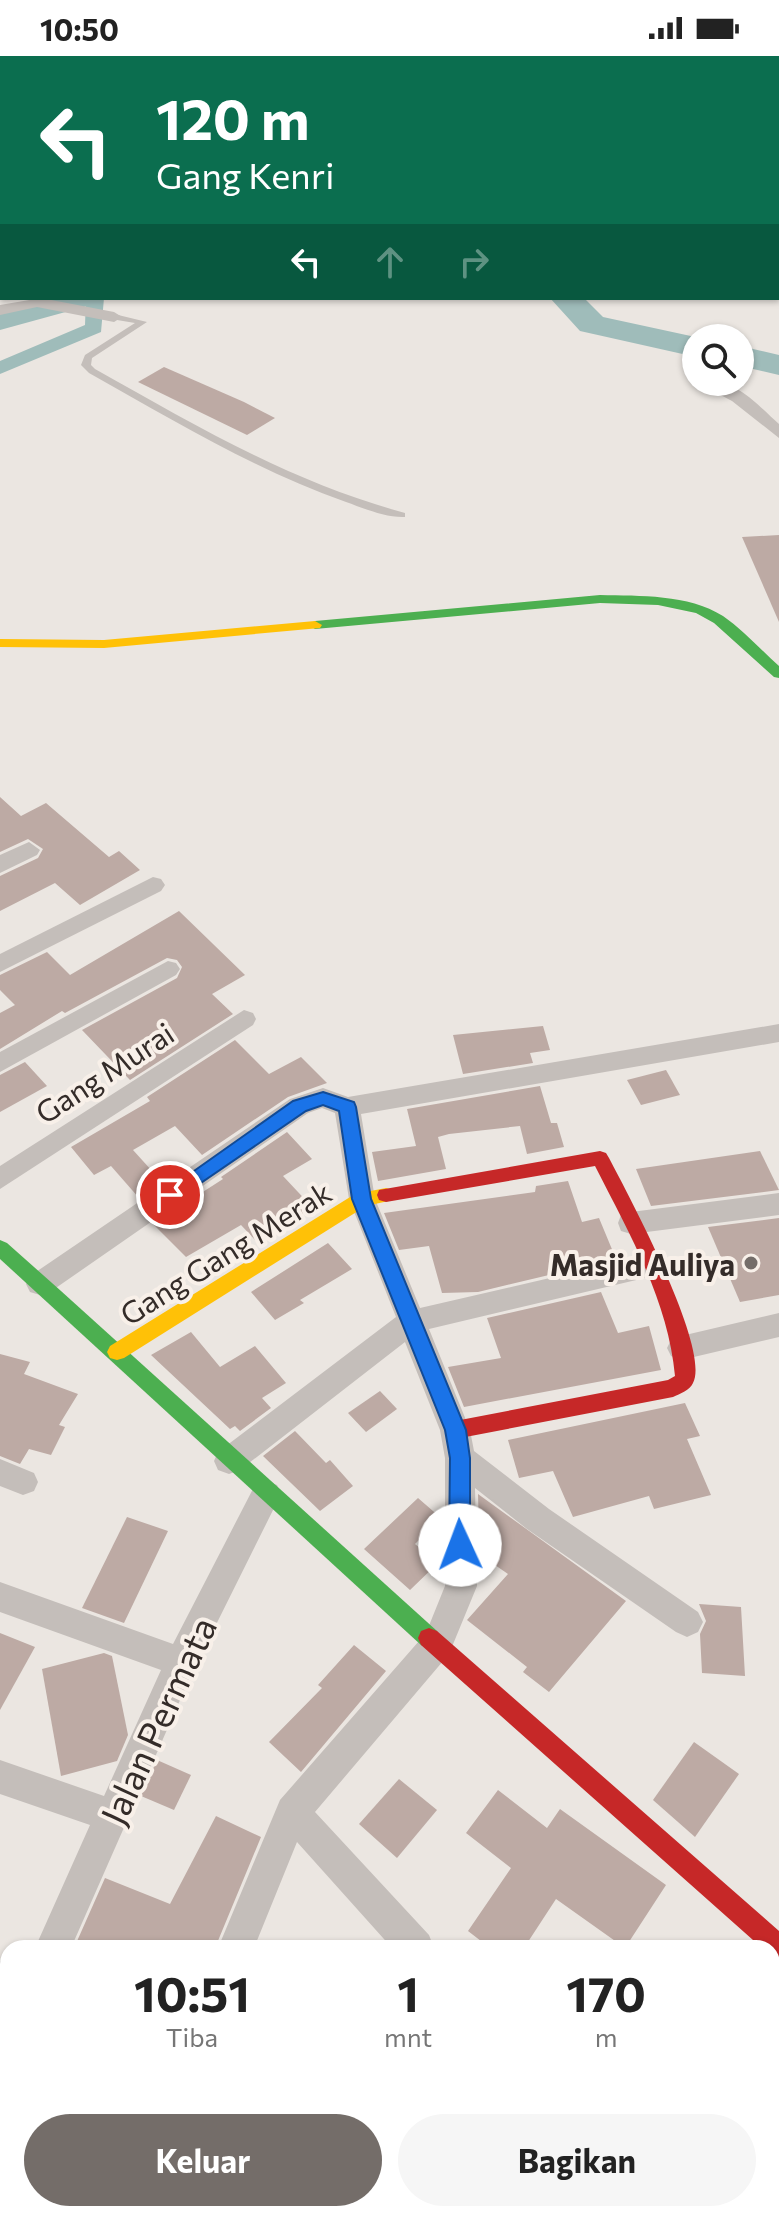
<!DOCTYPE html>
<html lang="id">
<style>
:root{--surface:#fff;--page:#f6f6f6;--text:#222;--muted:#767676;--accent:#746d69}
body{margin:0;font-family:Commissioner,sans-serif;background:var(--page);color:var(--text);height:100vh;display:flex;flex-direction:column;font-size:30px;white-space:nowrap}
*{box-sizing:border-box;margin:0}
p{font-size:26px;color:var(--muted)}
.icon{flex:none;width:44px;height:44px;fill:none;stroke:currentColor;stroke-width:2;stroke-linecap:round;stroke-linejoin:round}
.map{position:relative;flex:1;overflow:hidden}
.panel{position:absolute;left:0px;top:1884px;width:780px;height:282px;display:flex;flex-direction:column;background:var(--surface);border-radius:24px 24px 0 0;box-shadow:0 2px 6px #0004}
.panel>*{flex:none}
.banner{position:absolute;left:0px;top:0px;width:780px;height:244px;box-shadow:0 2px 6px #0004;background:#0b6e4f;color:#fff;overflow:hidden}
.fabs{position:absolute;left:682px;top:268px;display:grid;gap:16px}
.fabs a{display:grid;place-items:center;width:72px;height:72px;border-radius:50%;background:var(--surface);box-shadow:0 2px 6px #0004;font-size:40px}
.pin{position:absolute;display:grid;place-items:center;width:68px;height:68px;color:#fff;margin:-34px;border:4px solid #fff;border-radius:50%;box-shadow:0 2px 8px #0007}
.me{position:absolute;width:88px;margin:-44px;rotate:358deg;stroke-linejoin:round;filter:drop-shadow(0 0 6px #0008)}
.turn{display:flex;align-items:center;gap:28px;height:168px;padding:0 24px;font-size:36px}
.turn .icon{width:104px;height:104px;stroke-width:2.5}
.turn b{display:block;font-size:56px;line-height:68px}
.lanes{display:flex;align-items:center;height:76px;padding:0 24px;background:#0003;justify-content:center;gap:40px;direction:ltr}
.lanes .off{opacity:.35}
.eta{display:flex;justify-content:space-evenly;align-items:center;height:136px;text-align:center}
.eta b{font-size:48px;font-weight:700;line-height:56px}
.cta{display:flex;gap:16px;margin-top:auto;padding:16px 24px}
.cta a{flex:1;height:92px;border-radius:48px;background:var(--accent);color:#fff;font-size:32px;font-weight:700;line-height:92px;text-align:center}
.cta a+a{background:var(--page);color:var(--text)}
.status{display:flex;justify-content:space-between;align-items:center;height:56px;padding:0 40px;background:var(--surface);direction:ltr}
.status svg{height:22px;fill:currentColor}
.map>svg:first-child{display:block}
</style>
<div class="status"><b>10:50</b><svg viewBox="0 0 49 12"><path d="M0 12V9h3v3zM5 12V6h3v6zM10 12V3h3v9zM15 12V0h3v12zM26 1h20v11H26zM47 4h2v5h-2z"/></svg></div>
<div class="map">
<svg width="779" height="2165" viewBox="0 0 779 2165">
<rect width="100%" height="100%" fill="#ebe6e1"/>
<g fill="none" stroke-linecap="round" stroke-linejoin="round">
<path fill="#9fbcba" fill-rule="evenodd" d="M86,242H104L101,276L0,318V305L85,269Z"/>
<g fill="#9fbcba" fill-rule="evenodd">
<path d="M44,242H96L91,249L0,274V254Z"/>
<path d="M550,242H584L603,261L700,282H696V301L580,275Z"/>
<path d="M740,290L779,299V319L740,310Z"/>
</g>
</g>
<g fill="#bdaaa4">
<path d="M164,311L244,346L275,362L247,379L138,326Z"/>
<path d="M779,479V566L742,481Z"/>
<path d="M0,741L21,760L46,747L109,801L119,795L140,814L80,849L55,827L0,855V820L38,802L43,793L28,783L0,796Z"/>
<path d="M179,855L245,919L212,938L233,958L130,1024L82,974L177,922L182,911L177,904L167,902L65,957L62,955L0,993V957L15,949L0,934V919L47,896L70,919Z"/>
<path d="M543,970L550,994L530,997L533,1007L463,1018L453,979Z"/>
<path d="M235,984L269,1018L301,1001L327,1027L288,1041L202,1099L175,1070L133,1094L162,1126L139,1142L111,1110L94,1119L71,1091L150,1045L147,1041Z"/>
<path d="M25,1006L47,1030L0,1056V1019Z"/>
<path d="M666,1014L680,1039L641,1049L627,1024Z"/>
<path d="M540,1030L551,1067H557L564,1091L527,1098L520,1070L449,1078L438,1081L446,1113L378,1125L372,1096L416,1090L407,1053Z"/>
<path d="M287,1076L312,1103L283,1120L313,1152L257,1186L241,1169L186,1201L153,1168L223,1123L221,1121Z"/>
<path d="M760,1095L779,1134L651,1150L636,1113Z"/>
<path d="M568,1125L582,1166L599,1162L616,1203L478,1236L442,1237L429,1190L399,1194L384,1157L535,1136L536,1130Z"/>
<path d="M779,1162V1239L740,1246L708,1171Z"/>
<path d="M328,1187L352,1213L300,1244L304,1247L275,1264L251,1236Z"/>
<path d="M601,1236L618,1277L649,1270L661,1314L464,1351L448,1311L501,1302L487,1262Z"/>
<path d="M191,1276L220,1311L255,1290L286,1327L262,1342L271,1352L240,1375L235,1370L230,1373L151,1299Z"/>
<path d="M0,1298L30,1306L24,1318L78,1338L59,1369L65,1371L51,1399L29,1393L20,1408L0,1400Z"/>
<path d="M380,1335L397,1353L366,1376L348,1357Z"/>
<path d="M685,1347L700,1380L687,1383L711,1439L654,1453L649,1440L573,1461L553,1415L519,1422L508,1384Z"/>
<path d="M295,1375L326,1407L330,1404L353,1430L320,1455L263,1400Z"/>
<path d="M478,1438L626,1545L549,1636L523,1616L527,1611L467,1564L508,1518L479,1498L491,1480L479,1472Z"/>
<path d="M418,1442L441,1462L415,1488L438,1507L410,1534L364,1493Z"/>
<path d="M127,1461L168,1475L124,1567L82,1552Z"/>
<path d="M699,1548L741,1551L745,1620L702,1617L700,1578L706,1565Z"/>
<path d="M0,1577L35,1591L0,1654Z"/>
<path d="M354,1589L386,1615L301,1716L269,1686L322,1632L318,1629Z"/>
<path d="M104,1597L112,1600L128,1679L117,1705L61,1720L42,1613Z"/>
<path d="M694,1686L739,1718L695,1781L653,1744Z"/>
<path d="M157,1704L191,1719L174,1754L141,1740Z"/>
<path d="M399,1723L437,1754L397,1802L359,1768Z"/>
<path d="M498,1734L547,1772L560,1753L666,1829L625,1892L556,1843L524,1892H490L468,1875L511,1812L466,1777Z"/>
<path d="M216,1760L261,1781L215,1892H74L105,1822L170,1848Z"/>
</g>
<g fill="none" stroke-linecap="round" stroke-linejoin="round">
<path fill="#c4beba" fill-rule="evenodd" d="M114,258L147,266L92,302L91,309L95,313C197,370 290,426 405,457V461C386,462 363,452 346,446C255,414 173,364 89,317L81,309L85,299L135,267L111,263L110,261Z"/>
<g fill="#c4beba" fill-rule="evenodd">
<path d="M10,0H25L27,2H12Z"/>
<path d="M64,0H82L62,2Z"/>
<path d="M102,0H120L122,2H104Z"/>
<path d="M269,0H283L267,2Z"/>
<path d="M356,0H371L373,2H358Z"/>
<path d="M505,0H519L520,2H506Z"/>
<path d="M0,66H2L0,75Z"/>
<rect x="0" y="102" width="2" height="8"/>
<path d="M41,242L114,256L122,261L114,266L37,251L0,259V249Z"/>
<path d="M711,326C738,325 760,351 779,368V382L732,345L711,334Z"/>
<path d="M29,786L40,794L37,799L0,817V799Z"/>
<path d="M153,821L161,823L165,829L161,835L0,916V898Z"/>
<path d="M168,905L176,907L180,913L176,919L0,1016V996Z"/>
<path d="M244,954L253,957L256,963L253,969L0,1133V1110Z"/>
<path d="M779,968V986L361,1058L375,1143L420,1252L649,1199L659,1202L663,1210L659,1218L649,1221L429,1273L470,1374L474,1395L549,1453L698,1556L703,1566L698,1576L687,1581L676,1576L527,1473L475,1432L477,1530L449,1598L315,1756L429,1879L434,1892H392L297,1786L254,1892H218L280,1744L426,1577L445,1530V1402L440,1374L405,1286L240,1414L229,1418L218,1414L214,1405L218,1396L396,1261L349,1143L335,1057L322,1052L308,1057L50,1236L40,1239L30,1236L26,1228L30,1220L290,1043L323,1032L348,1041Z"/>
<path d="M779,1137V1159L631,1178L621,1175L618,1167L621,1159L631,1156Z"/>
<path d="M779,1257V1281L681,1304L671,1300L667,1292L671,1284L681,1280Z"/>
<path d="M0,1403L34,1417L38,1426L34,1435L23,1439L0,1430Z"/>
<path d="M266,1425L277,1429L281,1438L192,1617L71,1892H35L90,1769L0,1738V1704L104,1740L161,1614L0,1556V1526L173,1588L255,1429Z"/>
<path d="M0,1905L8,1908V1945L0,1942Z"/>
<path d="M8,1975V2026L0,2029V1978Z"/>
<path d="M120,2158H158L156,2165H118Z"/>
<path d="M403,2158H447L450,2165H406Z"/>
</g>
<g fill="#4caf50" fill-rule="evenodd">
<path d="M600,539C640,540 688,538 723,560C743,574 761,594 779,610V622L774,621L714,567L696,557L658,549L600,547L315,573L308,569L315,565Z"/>
<path d="M0,1184L7,1187L61,1235L437,1575L440,1582L437,1589L429,1592L421,1589L0,1203Z"/>
</g>
<g fill="#ffc107" fill-rule="evenodd">
<path d="M315,565L322,569L320,572L104,592L0,591V583L104,584Z"/>
<path d="M386,1132L393,1134L395,1139L393,1144L366,1150L124,1302L117,1304L110,1302L107,1296L110,1290L355,1138Z"/>
</g>
<g fill="#c62828" fill-rule="evenodd">
<path d="M600,1095L606,1097L609,1102C628,1138 711,1293 693,1327C690,1334 680,1338 673,1341L455,1383L448,1380L445,1374L448,1368L455,1365L668,1324L675,1320C668,1244 629,1177 595,1110L386,1146L379,1144L377,1139L379,1134Z"/>
<path d="M429,1572L437,1575L779,1875V1903L772,1900V1892H762L421,1589L418,1582L421,1575Z"/>
</g>
</g>
<path fill="#1a73e8" stroke="#114b97" stroke-width="2" d="M323,1036L354,1046L356,1051L371,1143L466,1374L470,1402V1489L467,1496L460,1498L452,1496L449,1489L450,1402L445,1374L352,1143L339,1055L323,1049L306,1055L176,1144H163L160,1139L293,1045Z"/>
<circle fill="#746d69" stroke="#f8f0e9" stroke-width="3" cx="751" cy="1207" r="8"/>
<g text-anchor="middle" dominant-baseline="central" stroke-width="8" stroke-linejoin="round" paint-order="stroke">
<g font-size="30" fill="#342c29" stroke="#f8f0e9">
<text transform="translate(104 1016) rotate(-33)">Gang Murai</text>
<text transform="translate(225 1196) rotate(-32)">Gang Gang Merak</text>
</g>
<g font-size="30" font-weight="bold" fill="#342c29" stroke="#f8f0e9" text-anchor="end">
<text x="735" y="1207">Masjid Auliya</text>
</g>
<g font-size="36" fill="#342c29" stroke="#f8f0e9">
<text transform="translate(157 1664) rotate(-65)">Jalan Permata</text>
</g>
</g>
</svg>
<div class="fabs">
<a><svg class="icon" aria-label="search" viewBox="0 0 24 24"><circle cx="10" cy="10" r="6"/><path d="M15 15l6 6"/></svg></a>
</div>
<div class="pin" style="left:170px;top:1139px;background:#d93025"><svg class="icon" aria-label="arrive" viewBox="0 0 24 24"><path d="M6 21V4h12l-3 4 3 4H6"/></svg></div>
<svg class="me" style="left:460px;top:1489px" viewBox="-20 -20 40 40"><circle r="19" fill="#fff"/><path d="M0-13L10 11 0 6-10 11z" fill="#1a73e8"/></svg>
<div class="banner">
<div class="turn"><svg class="icon" aria-label="left" viewBox="0 0 24 24"><path d="M17 20v-9H6M10 6l-5 5 5 5"/></svg><div><b>120 m</b>Gang Kenri</div></div>
<div class="lanes"><svg class="icon" aria-label="left" viewBox="0 0 24 24"><path d="M17 20v-9H6M10 6l-5 5 5 5"/></svg><svg class="icon off" aria-label="ahead" viewBox="0 0 24 24"><path d="M12 20V5M6 11l6-6 6 6"/></svg><svg class="icon off" aria-label="right" viewBox="0 0 24 24"><path d="M7 20v-9h11M14 6l5 5-5 5"/></svg></div>
</div>
<section class="panel">
<div class="eta">
<div><b>10:51</b><p>Tiba</p></div>
<div><b>1</b><p>mnt</p></div>
<div><b>170</b><p>m</p></div>
</div>
<div class="cta"><a>Keluar</a><a>Bagikan</a></div>
</section>
</div>
